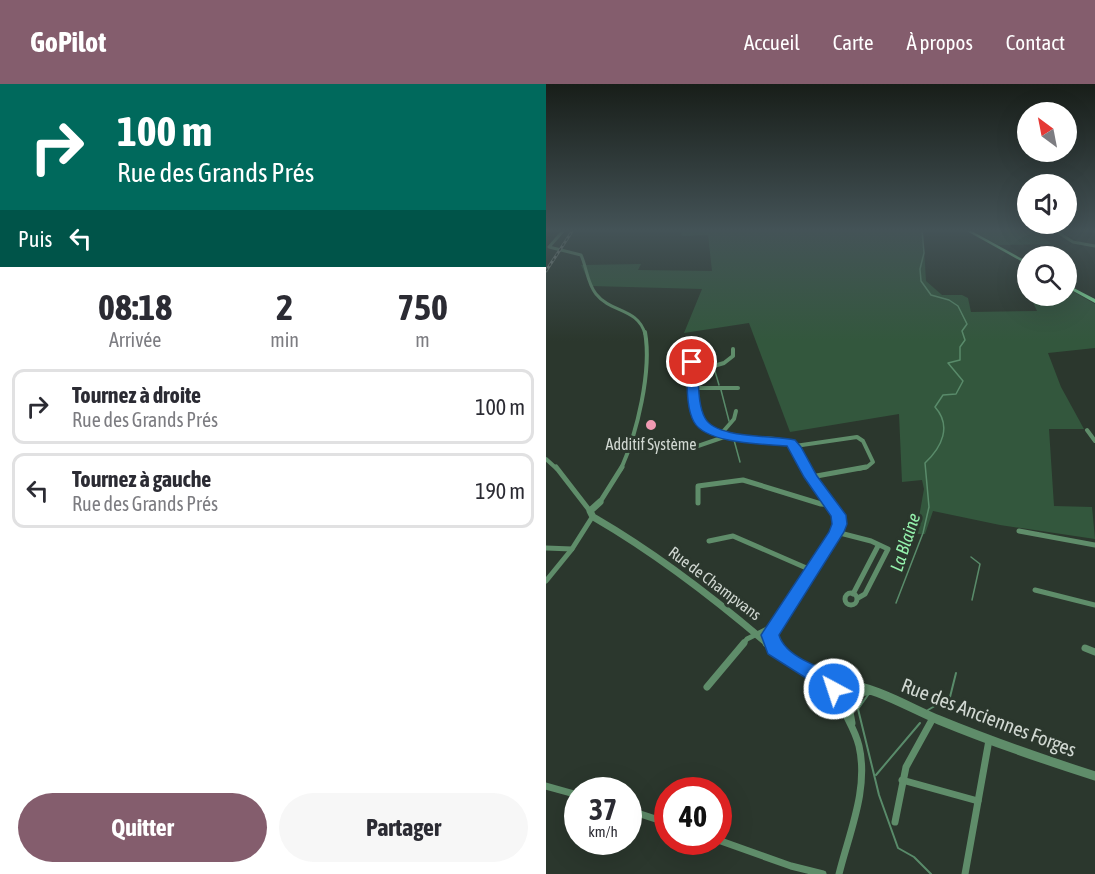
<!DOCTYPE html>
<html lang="fr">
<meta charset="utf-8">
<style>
:root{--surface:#fff;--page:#f7f7f7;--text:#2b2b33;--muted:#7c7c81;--line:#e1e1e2;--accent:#845d6d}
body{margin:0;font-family:"Asap Condensed",sans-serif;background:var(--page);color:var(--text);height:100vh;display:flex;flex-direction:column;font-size:22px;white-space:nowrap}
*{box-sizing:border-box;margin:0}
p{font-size:20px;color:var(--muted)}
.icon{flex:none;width:33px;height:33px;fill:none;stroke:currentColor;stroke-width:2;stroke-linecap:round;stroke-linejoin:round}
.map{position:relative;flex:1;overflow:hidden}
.panel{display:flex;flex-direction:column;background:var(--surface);width:546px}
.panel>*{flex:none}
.guide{background:#00695c;color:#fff;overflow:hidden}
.needle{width:39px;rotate:328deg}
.controls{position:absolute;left:471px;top:18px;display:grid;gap:12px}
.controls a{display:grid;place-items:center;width:60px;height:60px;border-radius:50%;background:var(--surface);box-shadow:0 6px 24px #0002;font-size:30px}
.speed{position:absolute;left:18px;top:693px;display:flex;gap:12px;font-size:30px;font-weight:700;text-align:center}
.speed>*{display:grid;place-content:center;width:78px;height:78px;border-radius:50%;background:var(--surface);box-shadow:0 6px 24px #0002;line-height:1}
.speed small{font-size:15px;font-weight:400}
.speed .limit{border:9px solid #d22;background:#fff;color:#111}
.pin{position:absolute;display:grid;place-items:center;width:51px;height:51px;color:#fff;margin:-26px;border:3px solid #fff;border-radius:50%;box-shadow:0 2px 6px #0007}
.me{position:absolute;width:66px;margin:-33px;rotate:320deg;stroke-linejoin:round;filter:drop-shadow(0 0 4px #0008)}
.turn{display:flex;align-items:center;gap:21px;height:126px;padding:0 18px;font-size:27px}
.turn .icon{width:78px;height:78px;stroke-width:2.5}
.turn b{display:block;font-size:42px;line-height:51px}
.then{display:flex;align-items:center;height:57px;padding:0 18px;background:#0003;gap:12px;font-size:22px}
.eta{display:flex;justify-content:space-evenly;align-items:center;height:102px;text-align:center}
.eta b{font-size:36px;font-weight:700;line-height:42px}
.action{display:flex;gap:12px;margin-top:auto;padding:12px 18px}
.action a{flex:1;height:69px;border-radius:36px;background:var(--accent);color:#fff;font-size:24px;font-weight:700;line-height:69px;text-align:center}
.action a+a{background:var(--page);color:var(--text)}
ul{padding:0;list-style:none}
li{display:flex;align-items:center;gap:18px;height:75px;margin:0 12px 9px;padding:0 6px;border:3px solid var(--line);border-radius:12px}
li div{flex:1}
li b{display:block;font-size:22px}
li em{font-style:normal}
header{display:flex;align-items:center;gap:36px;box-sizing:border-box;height:84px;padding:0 30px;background:var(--accent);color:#fff}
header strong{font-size:28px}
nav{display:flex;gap:33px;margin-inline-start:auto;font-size:21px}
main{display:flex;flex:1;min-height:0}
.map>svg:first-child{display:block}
</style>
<header>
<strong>GoPilot</strong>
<nav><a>Accueil</a><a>Carte</a><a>À propos</a><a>Contact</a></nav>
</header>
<main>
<section class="panel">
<div class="guide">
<div class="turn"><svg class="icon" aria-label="right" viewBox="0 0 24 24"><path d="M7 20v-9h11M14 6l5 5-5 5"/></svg><div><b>100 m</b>Rue des Grands Prés</div></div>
<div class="then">Puis<svg class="icon" aria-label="left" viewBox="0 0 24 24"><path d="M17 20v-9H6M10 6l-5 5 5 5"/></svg></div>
</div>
<div class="eta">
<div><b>08:18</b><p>Arrivée</p></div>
<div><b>2</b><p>min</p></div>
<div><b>750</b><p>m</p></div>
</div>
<ul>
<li><svg class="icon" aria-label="right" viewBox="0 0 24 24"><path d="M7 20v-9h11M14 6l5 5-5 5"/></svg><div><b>Tournez à droite</b><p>Rue des Grands Prés</p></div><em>100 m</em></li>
<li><svg class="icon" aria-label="left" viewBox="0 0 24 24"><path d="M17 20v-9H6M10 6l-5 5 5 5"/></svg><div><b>Tournez à gauche</b><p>Rue des Grands Prés</p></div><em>190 m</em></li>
</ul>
<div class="action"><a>Quitter</a><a>Partager</a></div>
</section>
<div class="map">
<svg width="549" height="790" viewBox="0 0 549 790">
<rect width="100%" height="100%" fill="#2b372d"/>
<g fill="#33573d">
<path d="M134,146H377L380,197L396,211H416L422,214L425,228L491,227L484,212H520L521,204L549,220V264L502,269L515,303L538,345H503L508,422L546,423L549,455L454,441L387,427L379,450H370L378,405L376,396L356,398L353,330L244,348L203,239L138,249L156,205L45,202L35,181L95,180L92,186L166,187L162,151L136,152Z"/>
<path d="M425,146H493L496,153L506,160L452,161Z"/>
</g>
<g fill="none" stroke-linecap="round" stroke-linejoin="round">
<g stroke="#598b6a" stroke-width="1.5">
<path d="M165,271L167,280"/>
<path d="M168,284L173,301"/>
<path d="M175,306L183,337"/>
<path d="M188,356L194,378"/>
<path d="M425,473L434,480L426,516"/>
<path d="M350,519L377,449L383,423L379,379C396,363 406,342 389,323L397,311L410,310L417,297L402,279L414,276V263L419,256L416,247L421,240L412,222L403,216L385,211L375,197L374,185L378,169L376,146"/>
</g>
<g stroke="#598b6a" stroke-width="2">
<path d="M322,611L312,625L333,711L352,764L368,773L385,790"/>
<path d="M382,626L404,613L410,589"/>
<path d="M330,691L374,639"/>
</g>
<g stroke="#5f8d6a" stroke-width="3">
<path d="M18,146L3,163L35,171C41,184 41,199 50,210C65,229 92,224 99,250"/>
<path d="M514,146L513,149L527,158L549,162"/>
<path d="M541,146L549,147"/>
</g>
<g stroke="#5f8d6a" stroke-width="4">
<path d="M158,258L150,260L146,266C147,285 145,318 153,335C167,366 224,345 247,361C253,365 256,378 260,385"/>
<path d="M147,288L178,279L187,272V265"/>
<path d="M149,304H192"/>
<path d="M541,346L549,357"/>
<path d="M175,350L188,335L190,327"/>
<path d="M249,362L311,353L317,357L327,378L321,383L312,385"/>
<path d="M149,363L181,352"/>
<path d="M0,375L11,385"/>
<path d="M75,385C91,349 106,287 99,248"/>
</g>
<g stroke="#5f8d6a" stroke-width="5">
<path d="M10,383L44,427"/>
<path d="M265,393L320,383"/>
<path d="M54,418L76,383"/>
<path d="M152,419V402L197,396L275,420L286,421"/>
<path d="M473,447L549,461"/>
<path d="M290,448L325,457L342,465L319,510L312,514"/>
<path d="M163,457L187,452L265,486"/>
<path d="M0,464L26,465"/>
<path d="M0,497L26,465L45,435"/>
<path d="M489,506L549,521"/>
<circle cx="305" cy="515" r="6"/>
<path d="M307,510L332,462"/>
<path d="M217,556L224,551L290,448L294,435L259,383"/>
<path d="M196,561L201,555L229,541"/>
</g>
<g stroke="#5f8d6a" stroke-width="7">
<path d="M539,564L549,568"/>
<path d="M161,603L198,559"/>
<path d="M291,611C297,629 309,644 313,662C323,705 303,749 293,790"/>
<path d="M301,611L306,639"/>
<path d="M356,696L432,717"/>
<path d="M0,702L32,711"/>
<path d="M82,726L122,739"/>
<path d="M349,738L360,683L387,634"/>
<path d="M172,756L245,782L277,790"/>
<path d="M419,790L443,656"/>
</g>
<g stroke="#5f8d6a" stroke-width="7">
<path d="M46,431L44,427L54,418"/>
<path d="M49,434C111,470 168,514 223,561"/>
</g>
<g stroke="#5f8d6a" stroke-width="9">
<path d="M221,559L269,591L289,608"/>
<path d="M272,592L296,599"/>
<path d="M325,606L298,611L290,610L288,605L294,599C330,603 360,622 393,636C444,657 496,675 549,692"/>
</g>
<g fill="#84e69f" fill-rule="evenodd">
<path d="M419,146H424L482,178V181Z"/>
<path d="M520,200L549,215V219L520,203Z"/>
</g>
<defs>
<path id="rail" d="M0,187L27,146"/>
</defs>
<use href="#rail" stroke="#8b948c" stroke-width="3"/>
<use href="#rail" stroke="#2b372d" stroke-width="1.5" stroke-dasharray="3" stroke-linecap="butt"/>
</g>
<linearGradient id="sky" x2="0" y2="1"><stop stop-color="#181e19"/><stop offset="0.57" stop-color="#445357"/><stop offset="1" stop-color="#445357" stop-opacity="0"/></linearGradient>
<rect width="549" height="257" fill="url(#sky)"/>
<path fill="#1a73e8" stroke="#114b97" stroke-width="1.5" d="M146,275L151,278C153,294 151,320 159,334C170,355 227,351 249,356L255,363L271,392L300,431L301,440L298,448L233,551C240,575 281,586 303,594L305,599C301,608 291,613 281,610L279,605L281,601L263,596L222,570L215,551L283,448L286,440L285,432L258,393L241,362C218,360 160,360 148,338C139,322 142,296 140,278Z"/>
<circle fill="#f19ab3" stroke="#2b372d" stroke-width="2" cx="105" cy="341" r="6"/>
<g text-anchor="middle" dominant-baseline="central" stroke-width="6" stroke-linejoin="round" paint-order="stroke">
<g font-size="16" fill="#d1d8d2" stroke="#2b372d">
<text x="105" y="360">Additif Système</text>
</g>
<g font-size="16" fill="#d1d8d2" stroke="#2b372d">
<text transform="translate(169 499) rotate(37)">Rue de Champvans</text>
</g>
<g font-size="18" font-style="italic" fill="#95f2ad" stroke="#2b372d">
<text transform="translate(359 458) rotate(-72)">La Blaine</text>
</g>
<g font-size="20" fill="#d1d8d2" stroke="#2b372d">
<text transform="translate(443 633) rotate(21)">Rue des Anciennes Forges</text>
</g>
</g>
</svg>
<div class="controls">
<a><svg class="needle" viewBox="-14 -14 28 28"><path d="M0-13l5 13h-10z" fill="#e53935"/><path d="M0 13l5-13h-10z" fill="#7c7c81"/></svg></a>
<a><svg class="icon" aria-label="sound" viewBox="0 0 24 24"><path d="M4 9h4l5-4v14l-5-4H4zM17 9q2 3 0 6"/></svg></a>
<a><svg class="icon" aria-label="search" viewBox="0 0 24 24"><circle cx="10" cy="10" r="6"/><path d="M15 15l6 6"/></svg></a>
</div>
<div class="speed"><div>37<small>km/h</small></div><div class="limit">40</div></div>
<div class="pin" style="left:146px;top:278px;background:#d93025"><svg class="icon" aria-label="arrive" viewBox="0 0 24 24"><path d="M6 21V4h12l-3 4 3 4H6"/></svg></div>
<svg class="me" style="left:288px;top:605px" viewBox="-20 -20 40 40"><circle r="17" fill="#1a73e8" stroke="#fff" stroke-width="3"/><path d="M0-11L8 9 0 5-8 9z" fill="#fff"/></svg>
</div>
</main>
